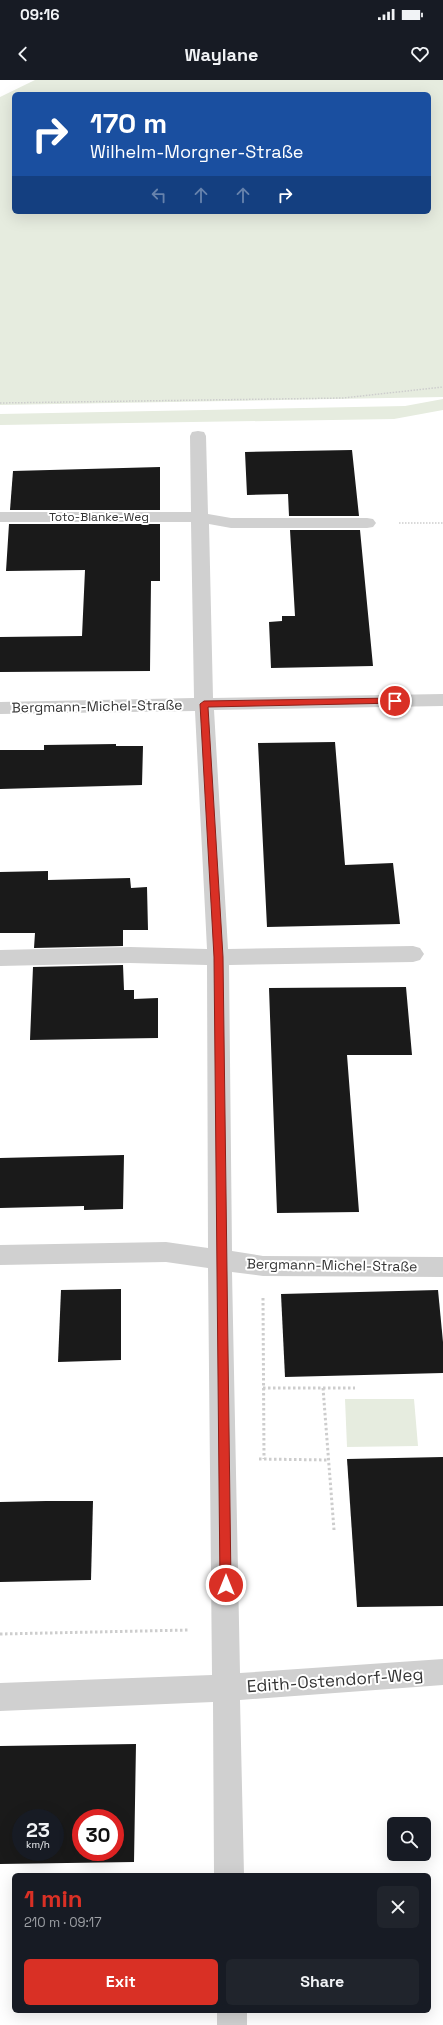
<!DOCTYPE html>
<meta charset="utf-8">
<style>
:root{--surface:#171b24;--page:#20242c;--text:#f1f3f6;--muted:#9ea1a6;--accent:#d93025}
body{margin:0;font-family:"Space Grotesk",sans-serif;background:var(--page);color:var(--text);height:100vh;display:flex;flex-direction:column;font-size:15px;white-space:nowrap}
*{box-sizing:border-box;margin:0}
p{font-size:13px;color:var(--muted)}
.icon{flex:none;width:22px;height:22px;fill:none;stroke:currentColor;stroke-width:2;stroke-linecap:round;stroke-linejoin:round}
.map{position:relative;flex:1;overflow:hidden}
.sheet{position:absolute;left:12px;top:1793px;width:419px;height:140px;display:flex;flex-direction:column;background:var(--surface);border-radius:6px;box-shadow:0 4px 16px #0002}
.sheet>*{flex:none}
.hud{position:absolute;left:12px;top:12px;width:419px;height:122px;border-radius:6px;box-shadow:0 4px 16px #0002;background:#1a4fa0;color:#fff;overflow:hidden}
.controls{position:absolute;left:387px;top:1737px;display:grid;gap:8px}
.controls a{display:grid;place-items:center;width:44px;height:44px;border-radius:6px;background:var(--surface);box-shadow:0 4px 16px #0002;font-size:20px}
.speed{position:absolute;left:12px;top:1729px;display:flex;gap:8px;font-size:20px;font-weight:700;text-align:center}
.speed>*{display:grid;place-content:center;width:52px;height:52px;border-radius:50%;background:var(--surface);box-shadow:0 4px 16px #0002;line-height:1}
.speed small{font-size:10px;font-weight:400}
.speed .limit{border:6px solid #d22;background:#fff;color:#111}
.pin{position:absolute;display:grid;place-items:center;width:34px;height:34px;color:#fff;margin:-17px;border:2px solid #fff;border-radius:50%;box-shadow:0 1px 4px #0007}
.me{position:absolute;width:44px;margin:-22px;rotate:0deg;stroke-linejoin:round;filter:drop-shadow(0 0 3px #0008)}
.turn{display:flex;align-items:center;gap:14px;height:84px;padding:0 12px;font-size:18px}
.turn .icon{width:52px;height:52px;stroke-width:2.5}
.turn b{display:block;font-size:28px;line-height:34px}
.lanes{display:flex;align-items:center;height:38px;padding:0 12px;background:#0003;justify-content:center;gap:20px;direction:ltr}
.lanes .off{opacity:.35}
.round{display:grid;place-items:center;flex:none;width:42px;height:42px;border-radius:6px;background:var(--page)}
.summary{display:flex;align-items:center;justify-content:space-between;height:68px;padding:0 12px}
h1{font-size:24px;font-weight:800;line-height:30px;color:var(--accent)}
.action{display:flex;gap:8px;margin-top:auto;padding:8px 12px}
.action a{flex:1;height:46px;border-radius:6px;background:var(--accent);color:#fff;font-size:16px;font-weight:800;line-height:46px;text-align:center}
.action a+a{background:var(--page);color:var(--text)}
.status{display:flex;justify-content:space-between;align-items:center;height:28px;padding:0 20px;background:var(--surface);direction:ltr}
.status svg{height:11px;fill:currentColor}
header{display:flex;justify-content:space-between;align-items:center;height:52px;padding:0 12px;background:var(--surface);font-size:18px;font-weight:800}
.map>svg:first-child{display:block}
</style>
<div class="status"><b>09:16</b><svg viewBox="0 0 49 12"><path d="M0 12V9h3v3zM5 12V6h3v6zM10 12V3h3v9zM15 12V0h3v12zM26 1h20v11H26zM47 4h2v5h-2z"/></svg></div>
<header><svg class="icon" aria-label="back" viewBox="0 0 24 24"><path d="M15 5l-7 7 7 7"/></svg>Waylane<svg class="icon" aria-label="heart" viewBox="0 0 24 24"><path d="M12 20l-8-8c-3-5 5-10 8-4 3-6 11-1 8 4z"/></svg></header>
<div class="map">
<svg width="443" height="1945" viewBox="0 0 443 1945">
<rect width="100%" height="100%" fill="#fff"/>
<g fill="#e6ecdf" fill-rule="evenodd">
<path d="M35,0H443V317L0,325V17ZM14,14H429V132H14Z"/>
<path d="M443,319V330L394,339L0,345V334L405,326Z"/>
<path d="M345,1319H414L418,1366L347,1367Z"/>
</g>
<g fill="#1a1a1a" fill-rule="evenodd">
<path d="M352,370L359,436H289L288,414L247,415L245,372Z"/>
<path d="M160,387V430H10L13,391Z"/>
<path d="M9,444H160V501H151L150,591L0,592V557L82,556L85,490L6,491Z"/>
<path d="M290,450H360L373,586L271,588L269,542L282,541V536H295Z"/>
<path d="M335,662L345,785L393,783L400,844L267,847L258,663Z"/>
<path d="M116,664V666H143L142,705L0,709V670H44V665Z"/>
<path d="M48,791V800L130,798L131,808L147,807L148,850H123V866L34,868L35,853H0V792Z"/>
<path d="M123,885L124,910H134V919L158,918V958L30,960L33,887Z"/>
<path d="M406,907L412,975H347L359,1132L277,1133L269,908Z"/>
<path d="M124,1075L123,1129L84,1130V1126L0,1128V1078Z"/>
<path d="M121,1209V1280L58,1282L61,1210Z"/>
<path d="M438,1210L443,1262V1293L285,1297L281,1214Z"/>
<path d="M443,1377V1526L357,1527L347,1379Z"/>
<path d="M46,1421H93L91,1500L0,1502V1422Z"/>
<path d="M136,1664L134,1782L0,1784V1666ZM21,1738H55V1772H21ZM81,1738H115V1772H81Z"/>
</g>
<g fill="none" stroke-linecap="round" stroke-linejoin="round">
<g stroke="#cdcdcd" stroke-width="1.5" stroke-dasharray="1.5 1.5" stroke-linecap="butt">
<path d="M0,323L343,318L443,307"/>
<path d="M399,443H443"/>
</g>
<g stroke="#cdcdcd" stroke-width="3" stroke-dasharray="2.5 2.5" stroke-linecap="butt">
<path d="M263,1218L264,1379"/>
<path d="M263,1308H355"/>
<path d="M323,1308L334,1450"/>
<path d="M259,1379L328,1380"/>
<path d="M0,1554L189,1550"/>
</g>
<g fill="#d0d0d0" fill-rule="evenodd">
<path d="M198,351L204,352L206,356L208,434L231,438H367L373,439L376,443L373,447L367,448H231L209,444L213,618L443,614V626L214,630L228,869L413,866L420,868L424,874L420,880L413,882L229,885L232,1171L263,1176L443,1177V1197L263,1196L232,1192L240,1593L443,1579V1605L240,1620L244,1795H214L213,1622L0,1631V1603L212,1595L208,1188L166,1182L0,1185V1165L166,1162L208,1168L207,885L130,883L0,886V870L130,867L207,869L195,631L0,634V622L194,618L191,442H0V432H191L190,356L192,352Z"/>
<rect x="217" y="1931" width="30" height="14"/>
</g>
</g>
<path fill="#d93025" stroke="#8d1f18" d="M395,618L399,621L398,623L208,627L223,877L231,1505L230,1508L226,1510L222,1508L220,1505L214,877L200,624L204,621Z"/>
<g text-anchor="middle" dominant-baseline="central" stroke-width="4" stroke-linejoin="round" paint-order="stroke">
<g font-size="12" fill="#333" stroke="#fff">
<text x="99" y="437">Toto-Blanke-Weg</text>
</g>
<g font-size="14" fill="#333" stroke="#fff">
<text transform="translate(97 626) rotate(-1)">Bergmann-Michel-Straße</text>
<text transform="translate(332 1185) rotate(1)">Bergmann-Michel-Straße</text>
</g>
<g font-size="17" fill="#333" stroke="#fff">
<text transform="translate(335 1600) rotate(-4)">Edith-Ostendorf-Weg</text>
</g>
</g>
</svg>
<div class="controls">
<a><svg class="icon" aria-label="search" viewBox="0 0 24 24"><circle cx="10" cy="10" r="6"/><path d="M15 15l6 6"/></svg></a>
</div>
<div class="speed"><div>23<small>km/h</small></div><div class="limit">30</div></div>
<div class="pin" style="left:395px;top:621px;background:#d93025"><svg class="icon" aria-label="arrive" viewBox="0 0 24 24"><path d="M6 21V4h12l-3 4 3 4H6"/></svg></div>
<svg class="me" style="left:226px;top:1505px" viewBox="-20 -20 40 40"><circle r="17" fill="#d93025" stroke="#fff" stroke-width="3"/><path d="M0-11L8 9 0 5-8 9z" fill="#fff"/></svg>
<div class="hud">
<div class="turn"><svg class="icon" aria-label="right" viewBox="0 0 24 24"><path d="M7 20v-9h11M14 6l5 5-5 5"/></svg><div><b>170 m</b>Wilhelm-Morgner-Straße</div></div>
<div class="lanes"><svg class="icon off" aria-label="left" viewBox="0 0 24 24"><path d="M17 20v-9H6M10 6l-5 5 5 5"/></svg><svg class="icon off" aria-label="ahead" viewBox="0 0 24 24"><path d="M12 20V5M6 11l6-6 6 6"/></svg><svg class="icon off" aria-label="ahead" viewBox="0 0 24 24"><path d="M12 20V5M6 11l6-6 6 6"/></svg><svg class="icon" aria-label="right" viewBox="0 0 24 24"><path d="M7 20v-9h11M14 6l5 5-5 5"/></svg></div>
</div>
<section class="sheet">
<div class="summary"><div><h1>1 min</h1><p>210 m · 09:17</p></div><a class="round"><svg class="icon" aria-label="close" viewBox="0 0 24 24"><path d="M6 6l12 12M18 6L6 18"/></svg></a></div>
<div class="action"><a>Exit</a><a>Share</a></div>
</section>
</div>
